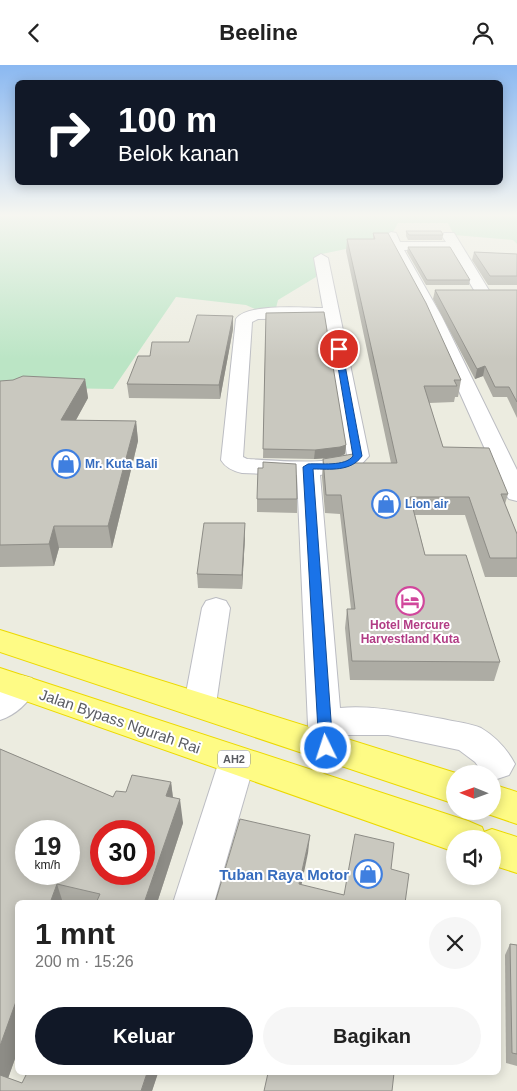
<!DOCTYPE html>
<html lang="id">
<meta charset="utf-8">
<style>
:root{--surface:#fff;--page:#f6f6f6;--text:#222;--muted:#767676;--accent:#111827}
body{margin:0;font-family:Arial,sans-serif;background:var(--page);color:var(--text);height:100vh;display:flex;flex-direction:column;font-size:19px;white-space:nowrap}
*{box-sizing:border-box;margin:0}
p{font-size:16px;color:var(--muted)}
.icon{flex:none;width:28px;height:28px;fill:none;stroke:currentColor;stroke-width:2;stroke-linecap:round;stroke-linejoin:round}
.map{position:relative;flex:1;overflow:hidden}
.sheet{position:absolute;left:15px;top:835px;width:486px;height:175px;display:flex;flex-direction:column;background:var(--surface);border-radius:8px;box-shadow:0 2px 12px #0003}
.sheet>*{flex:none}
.hud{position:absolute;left:15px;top:15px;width:488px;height:105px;border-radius:8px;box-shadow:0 2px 12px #0003;background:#111827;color:#fff;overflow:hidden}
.needle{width:32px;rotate:271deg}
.fabs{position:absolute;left:446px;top:700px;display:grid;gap:10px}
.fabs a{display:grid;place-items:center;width:55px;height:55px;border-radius:50%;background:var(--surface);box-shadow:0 2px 12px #0003;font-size:25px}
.speed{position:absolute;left:15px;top:755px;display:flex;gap:10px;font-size:25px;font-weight:700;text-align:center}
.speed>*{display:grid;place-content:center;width:65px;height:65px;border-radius:50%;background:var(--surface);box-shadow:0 2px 12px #0003;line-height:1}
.speed small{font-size:12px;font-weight:400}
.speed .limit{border:8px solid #d22;background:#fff;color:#111}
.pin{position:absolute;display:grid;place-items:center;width:42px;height:42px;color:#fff;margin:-21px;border:2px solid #fff;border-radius:50%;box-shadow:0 1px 5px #0007}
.me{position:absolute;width:55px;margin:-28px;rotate:356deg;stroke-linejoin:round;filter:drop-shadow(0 0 4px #0008)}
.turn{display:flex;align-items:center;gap:18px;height:105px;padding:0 20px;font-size:22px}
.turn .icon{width:65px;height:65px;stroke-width:2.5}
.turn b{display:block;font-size:35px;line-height:42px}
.round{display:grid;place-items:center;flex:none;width:52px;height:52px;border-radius:26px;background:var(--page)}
.overview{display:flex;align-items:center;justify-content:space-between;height:85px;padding:0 20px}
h1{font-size:30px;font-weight:600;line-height:38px}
.cta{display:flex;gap:10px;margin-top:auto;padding:10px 20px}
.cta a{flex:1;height:58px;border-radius:30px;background:var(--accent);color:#fff;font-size:20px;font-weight:600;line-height:58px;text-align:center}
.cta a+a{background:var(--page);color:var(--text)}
header{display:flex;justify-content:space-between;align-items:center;height:65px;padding:0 20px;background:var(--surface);font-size:22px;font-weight:600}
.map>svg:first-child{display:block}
</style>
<header><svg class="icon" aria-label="back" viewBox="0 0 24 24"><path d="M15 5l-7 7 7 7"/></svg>Beeline<svg class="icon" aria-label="person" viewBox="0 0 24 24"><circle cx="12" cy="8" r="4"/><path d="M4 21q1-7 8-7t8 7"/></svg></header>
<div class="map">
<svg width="517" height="1026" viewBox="0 0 517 1026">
<rect width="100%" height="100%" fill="#ecece0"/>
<path fill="#bbe5c5" d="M0,151H517V179L513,175L454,170L448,158H398L393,167L360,181L317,190L316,212L278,235L276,243L255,244L246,240L176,232L113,324L0,322Z"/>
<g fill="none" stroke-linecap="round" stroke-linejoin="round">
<defs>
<g id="minor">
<path d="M391,167L396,168L400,177H446L442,171L444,168H454L490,227L487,230H477L450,185H404L442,252L517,405V436L509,434L505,429L426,252L399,203L384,171Z"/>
<path d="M321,189L328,193L369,391L357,404L320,410L340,643C375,640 409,648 443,654C455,657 470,658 481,663C496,672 507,684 515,699L509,710L497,714L492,712V709H484L475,697L459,685L388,670H342L343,683L338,693L326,697L314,693L309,683L297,410L242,408C233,406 226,403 221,395L236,254C247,238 304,243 323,243L314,193ZM325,253L347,390C333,401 267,395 247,394L243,392L252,257L258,254Z"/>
<path d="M216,533L226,536L230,543L216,639L212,648L200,652L188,648L184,639L202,543L206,536Z"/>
<path d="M21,610L32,613L37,622C29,637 16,650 0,655V622L10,613Z"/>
<path d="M237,681L249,686L255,696L214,838H173L219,696L225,686Z"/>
</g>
<g id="highway">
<path d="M0,565L459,709H455V739L0,587Z"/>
<path d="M0,603L468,756L482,762L484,767L492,764L517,772V808L492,800V774H455V787L0,627Z"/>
<path d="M492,719L517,727V759L479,746H492Z"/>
</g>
</defs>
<use href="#minor" stroke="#bbbcc2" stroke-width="2"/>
<use href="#highway" stroke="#ecd900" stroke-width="2"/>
<use href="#minor" fill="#fff" fill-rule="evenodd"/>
<use href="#highway" fill="#fefb85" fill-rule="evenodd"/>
</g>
<g fill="#adaca4">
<path d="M406,166L443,170L442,175H408L406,171Z"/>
<path d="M373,168L461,315L458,332H455L454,337L429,338L443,382L508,429L505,439L517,469V512H485L465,450H415L425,490L500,597L494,616L350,615L345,563L347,544H351L340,449L325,448L322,412L323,394L331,393L314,394L263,393L266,248L346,380L345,389L340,391L354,398H391L346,186L347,174H373Z"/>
<path d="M408,182L470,215L469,220H426L407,187Z"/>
<path d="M474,187L517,189V220H488L472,195Z"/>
<path d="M435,225H517V353L507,332H493L483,311L475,314L433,234Z"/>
<path d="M233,251V264L220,334L129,333L127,319L150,291L189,277Z"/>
<path d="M85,314L88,333L76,355L136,356L138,376L112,483H59L54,501L0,502V316Z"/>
<path d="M257,434H297V448L257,447Z"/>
<path d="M245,472L242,524L198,523L197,509Z"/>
<path d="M0,684L113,732L126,727L171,717L173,732L183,758L157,838H18V986L8,1013L22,1018L158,1008L152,1026H0Z"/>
<path d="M510,879L517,880V1001L506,998L505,890Z"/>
</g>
<g fill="#8d8c86">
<path d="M233,251V264L220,334L219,320Z"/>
<path d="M485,301L483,311L475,314L477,304Z"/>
<path d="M85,314L88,333L65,375L61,355Z"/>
<path d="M136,356L138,376L112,483L108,461Z"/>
<path d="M346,380L345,389L339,392L314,394L315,385Z"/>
<path d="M245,458V472L242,524V510Z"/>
<path d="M54,461L59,483L54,501L49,479Z"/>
<path d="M171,717L174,742L166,731Z"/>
<path d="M180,734L183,758L157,838H144Z"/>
<path d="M310,770L308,788L298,837L299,819Z"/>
<path d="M57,819L63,838H50Z"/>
<path d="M18,931V985L4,1025L0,1019V981Z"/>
<path d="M147,1008H158L152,1026H141Z"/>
</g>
<g fill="#c9c8bf" stroke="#8d8c86" fill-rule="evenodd">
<path d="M406,166H441L443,170H409Z"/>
<path d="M373,168H388L426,238L461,315H454L457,321H424L443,382L489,383L508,429H501L517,469V493H490L469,432H410L425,490H466L500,597L352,596L347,544H355L341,430H326L323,394L353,389L354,398H397L347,174H375Z"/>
<path d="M408,182H450L470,215H427Z"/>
<path d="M474,187L517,189V211H490Z"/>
<path d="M435,225H517V337L509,322H495L485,301L477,304Z"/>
<path d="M324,247L346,380L340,382L315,385L263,384L266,248Z"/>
<path d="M197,250L233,251L219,320L127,319L138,291H150L152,277H189Z"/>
<path d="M23,311L85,314L61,355L136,356L108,461H54L49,479L0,480V316L13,315Z"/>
<path d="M263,397L296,399L297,434H257L258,403H263Z"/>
<path d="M204,458H245L242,510L197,509Z"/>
<path d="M0,684L113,732L116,726L126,727L132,710L171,717L166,731L180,734L144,838H96L100,829L57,819L50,838H18V931L0,981ZM26,766H69V809H26ZM101,766H144V809H101Z"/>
<path d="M240,754L310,770L299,819L344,830L355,769L394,778L391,804L409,809L405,838H215Z"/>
<path d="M510,879L517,880V989L512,988Z"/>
<path d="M27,1008H147L141,1026H0V1010L22,1018Z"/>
<path d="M268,1008H394L392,1026H264Z"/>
</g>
<linearGradient id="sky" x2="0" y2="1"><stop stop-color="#8ab8f1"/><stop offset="0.51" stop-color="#f6f6f1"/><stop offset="1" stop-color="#f6f6f1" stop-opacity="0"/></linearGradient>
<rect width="517" height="294" fill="url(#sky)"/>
<path fill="#1a73e8" stroke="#114b97" d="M339,281L342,284L362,391C351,407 330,404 313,404L333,683L331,688L326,689L321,688L319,683L303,402L308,399C320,398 345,402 353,391L335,284Z"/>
<defs>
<symbol id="shop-ring" viewBox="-11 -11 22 22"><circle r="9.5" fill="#fff" stroke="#3f7fe0" stroke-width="1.5"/><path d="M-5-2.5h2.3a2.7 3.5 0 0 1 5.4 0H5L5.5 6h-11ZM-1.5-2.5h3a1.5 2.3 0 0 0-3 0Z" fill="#3f7fe0"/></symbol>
<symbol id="hotel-ring" viewBox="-11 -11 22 22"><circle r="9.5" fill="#fff" stroke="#d1479c" stroke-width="1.5"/><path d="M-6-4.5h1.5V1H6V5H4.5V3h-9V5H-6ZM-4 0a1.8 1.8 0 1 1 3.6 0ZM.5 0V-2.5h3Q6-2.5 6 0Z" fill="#d1479c"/></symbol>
</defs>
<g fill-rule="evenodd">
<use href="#shop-ring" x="50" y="383" width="32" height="32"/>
<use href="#shop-ring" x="370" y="423" width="32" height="32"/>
<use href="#hotel-ring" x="394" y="520" width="32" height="32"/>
<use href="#shop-ring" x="352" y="793" width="32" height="32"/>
</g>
<g text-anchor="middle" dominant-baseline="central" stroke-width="4" stroke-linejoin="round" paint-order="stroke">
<rect fill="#fff" stroke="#8b8c90" stroke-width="1" x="218" y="685.5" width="32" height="17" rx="4"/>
<g font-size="11" font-weight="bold" fill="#595b61">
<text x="234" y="694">AH2</text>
</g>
<g font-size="12" font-weight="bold" fill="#366cbe" stroke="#fff" text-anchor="start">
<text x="85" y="399">Mr. Kuta Bali</text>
<text x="405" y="439">Lion air</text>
</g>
<g font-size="12" font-weight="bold" fill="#b23c85" stroke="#fff">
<text x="410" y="560">Hotel Mercure<tspan x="410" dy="14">Harvestland Kuta</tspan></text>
</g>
<g font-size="15" fill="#595b61" stroke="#fff">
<text transform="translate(120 656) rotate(19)">Jalan Bypass Ngurah Rai</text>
</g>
<g font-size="15" font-weight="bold" fill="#366cbe" stroke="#fff" text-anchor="end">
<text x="349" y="809">Tuban Raya Motor</text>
</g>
</g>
</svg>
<div class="fabs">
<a><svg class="needle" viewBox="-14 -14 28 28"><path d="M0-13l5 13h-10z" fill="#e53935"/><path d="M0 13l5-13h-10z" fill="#767676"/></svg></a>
<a><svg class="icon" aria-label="sound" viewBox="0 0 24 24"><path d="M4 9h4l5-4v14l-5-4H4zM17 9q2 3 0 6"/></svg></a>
</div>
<div class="speed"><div>19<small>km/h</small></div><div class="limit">30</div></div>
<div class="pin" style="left:339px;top:284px;background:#d93025"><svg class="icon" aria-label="arrive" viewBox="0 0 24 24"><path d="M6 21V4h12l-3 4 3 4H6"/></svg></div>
<svg class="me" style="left:326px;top:683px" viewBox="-20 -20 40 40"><circle r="17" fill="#1a73e8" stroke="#fff" stroke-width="3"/><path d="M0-11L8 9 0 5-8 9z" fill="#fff"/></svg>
<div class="hud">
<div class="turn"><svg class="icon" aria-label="right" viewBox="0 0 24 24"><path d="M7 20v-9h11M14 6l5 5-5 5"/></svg><div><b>100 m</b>Belok kanan</div></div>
</div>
<section class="sheet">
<div class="overview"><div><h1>1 mnt</h1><p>200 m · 15:26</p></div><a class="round"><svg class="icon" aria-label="close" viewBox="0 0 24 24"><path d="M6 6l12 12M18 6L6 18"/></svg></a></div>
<div class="cta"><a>Keluar</a><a>Bagikan</a></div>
</section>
</div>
